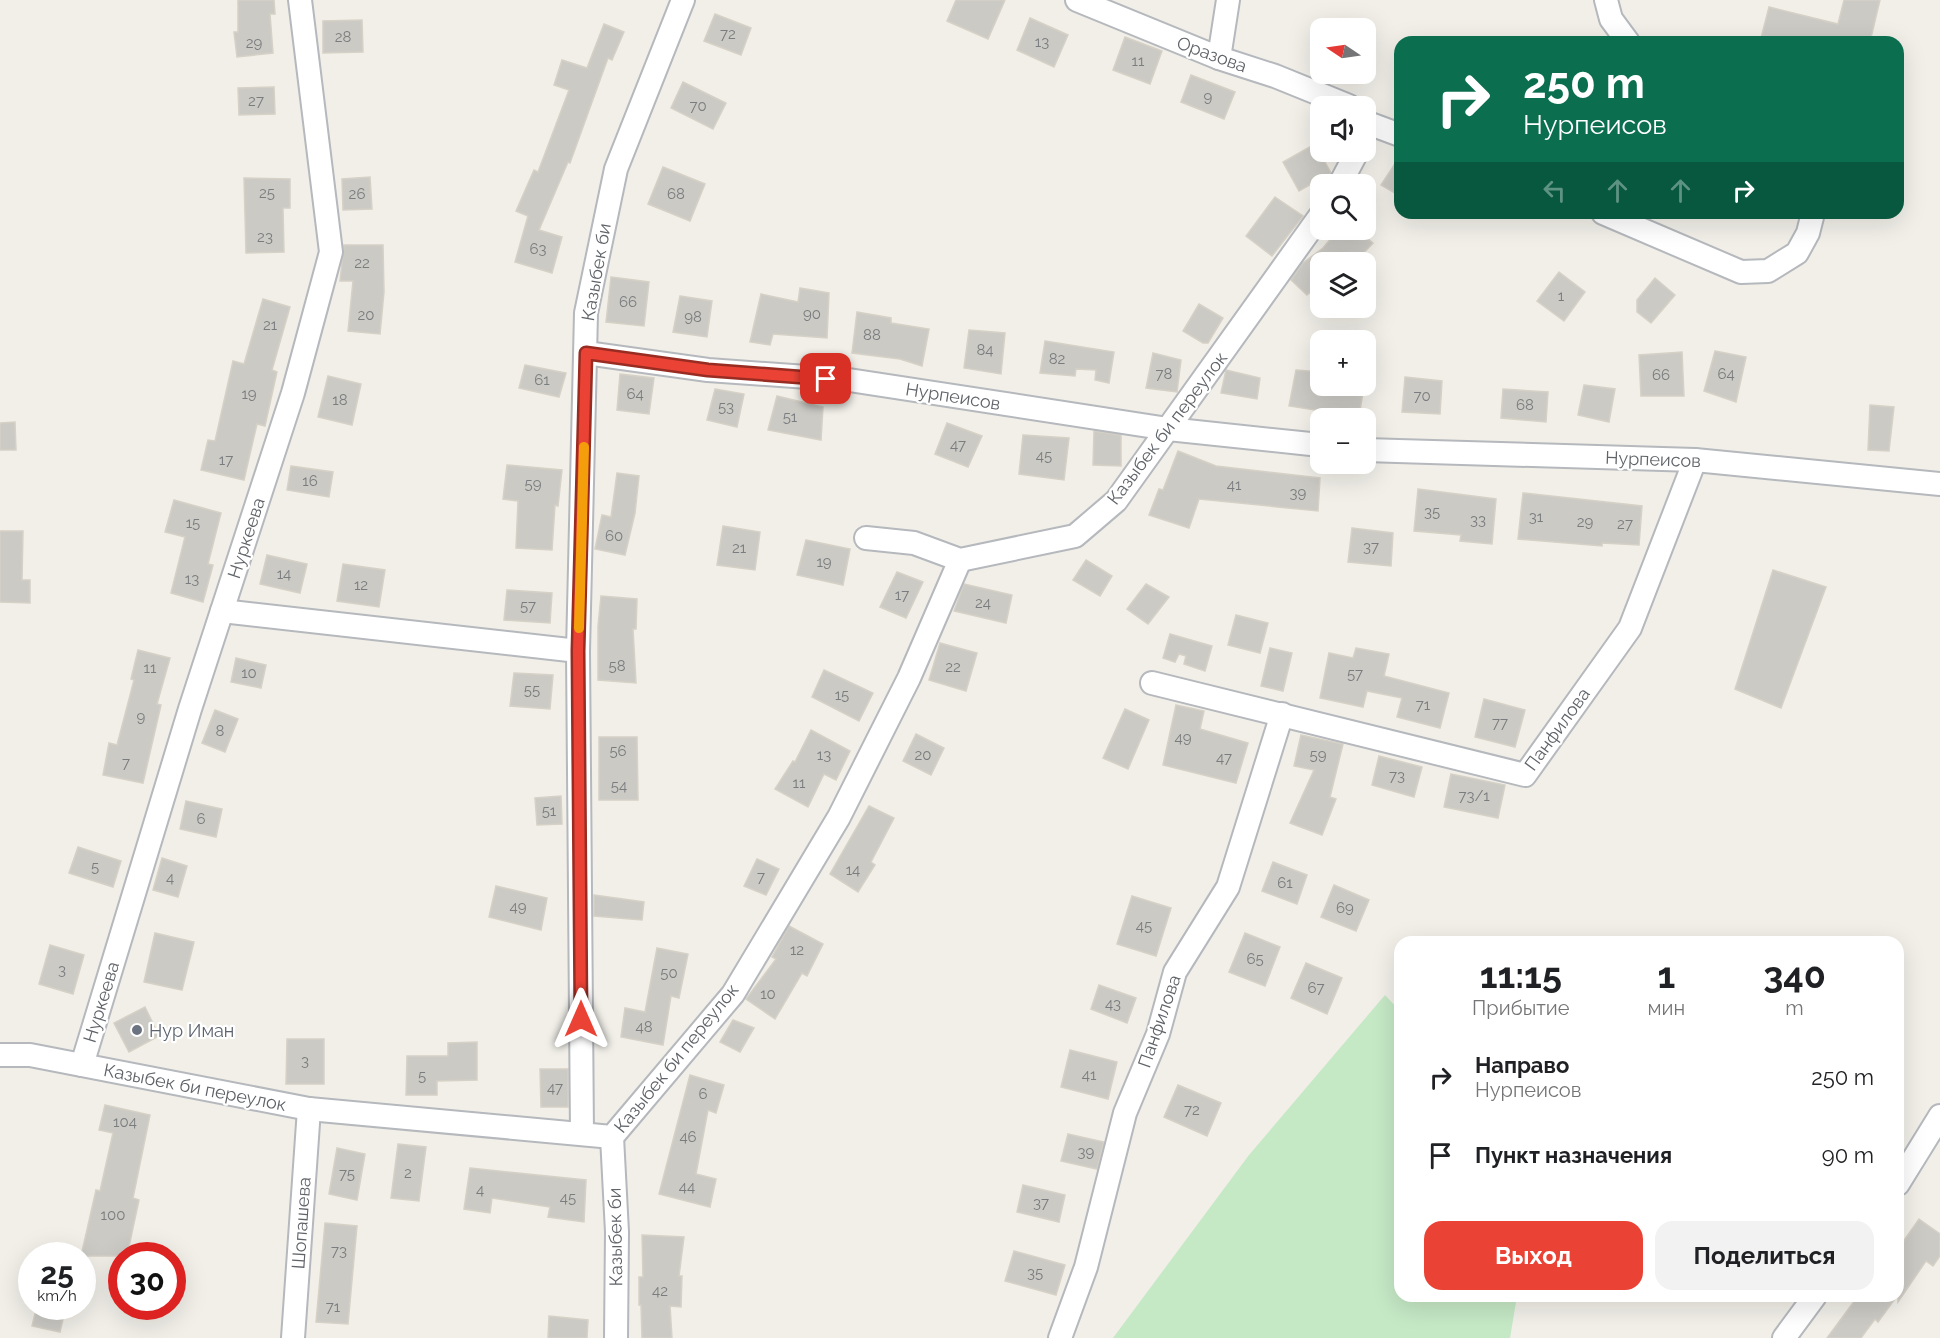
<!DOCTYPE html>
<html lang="ru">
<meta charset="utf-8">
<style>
:root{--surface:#fff;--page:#f2f2f2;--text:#202124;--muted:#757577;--accent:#ea4335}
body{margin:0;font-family:Raleway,sans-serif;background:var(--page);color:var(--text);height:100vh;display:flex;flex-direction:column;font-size:22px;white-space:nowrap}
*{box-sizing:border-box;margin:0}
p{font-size:20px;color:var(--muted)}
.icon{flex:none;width:33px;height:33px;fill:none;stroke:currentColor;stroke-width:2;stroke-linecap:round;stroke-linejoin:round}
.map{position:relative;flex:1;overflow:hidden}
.side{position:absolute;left:1394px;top:936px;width:510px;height:366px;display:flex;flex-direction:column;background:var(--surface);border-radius:18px;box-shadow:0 6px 24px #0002}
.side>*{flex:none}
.hud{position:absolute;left:1394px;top:36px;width:510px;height:183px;border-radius:18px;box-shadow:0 6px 24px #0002;background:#0b6e4f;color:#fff;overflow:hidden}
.needle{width:39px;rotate:283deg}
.fabs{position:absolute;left:1310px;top:18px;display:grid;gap:12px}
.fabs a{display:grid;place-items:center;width:66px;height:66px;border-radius:12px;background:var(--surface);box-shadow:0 6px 24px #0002;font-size:30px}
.speed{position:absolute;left:18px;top:1242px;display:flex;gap:12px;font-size:30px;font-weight:700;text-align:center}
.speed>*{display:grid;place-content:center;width:78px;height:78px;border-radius:50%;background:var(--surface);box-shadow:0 6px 24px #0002;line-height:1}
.speed small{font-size:15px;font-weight:400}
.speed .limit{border:9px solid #d22;background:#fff;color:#111}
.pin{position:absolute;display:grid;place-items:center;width:51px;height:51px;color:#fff;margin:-26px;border-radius:12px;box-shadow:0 3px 9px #0006}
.me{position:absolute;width:66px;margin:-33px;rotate:0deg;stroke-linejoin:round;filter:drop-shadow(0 0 4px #0008)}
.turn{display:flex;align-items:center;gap:21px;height:126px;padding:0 30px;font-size:27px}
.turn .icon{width:78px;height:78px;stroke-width:2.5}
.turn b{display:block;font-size:42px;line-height:51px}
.lanes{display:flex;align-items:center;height:57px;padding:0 30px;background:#0003;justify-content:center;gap:30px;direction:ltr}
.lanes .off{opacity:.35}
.eta{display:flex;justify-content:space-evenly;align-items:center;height:102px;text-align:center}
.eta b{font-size:36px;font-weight:700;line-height:42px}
.primary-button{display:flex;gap:12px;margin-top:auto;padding:12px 30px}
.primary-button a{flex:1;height:69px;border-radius:18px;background:var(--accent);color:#fff;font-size:24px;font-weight:700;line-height:69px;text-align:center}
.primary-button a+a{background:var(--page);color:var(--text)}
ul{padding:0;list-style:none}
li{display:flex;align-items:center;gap:18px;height:78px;padding:0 30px}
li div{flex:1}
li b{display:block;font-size:22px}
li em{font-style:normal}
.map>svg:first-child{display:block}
</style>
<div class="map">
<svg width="1940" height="1338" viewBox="0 0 1940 1338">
<rect width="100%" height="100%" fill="#f1efe8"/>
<path fill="#c5e8c5" d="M1385,995L1399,1010L1400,1296H1517L1510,1338H1113L1249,1155Z"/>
<g fill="#cccac5" stroke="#d6d1c6" stroke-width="1.5">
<path d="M238,0H274L275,14H270L273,53L237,57L234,32H238Z"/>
<path d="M956,0H1005L988,39L947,21Z"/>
<path d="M1844,0H1880L1870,42H1760L1769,7L1838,24Z"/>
<path d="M715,14L751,28L741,55L704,41Z"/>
<path d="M1030,18L1068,35L1054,67L1017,50Z"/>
<path d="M362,20L363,52L323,53V21Z"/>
<path d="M604,24L624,32L612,60L608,58L570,163L568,162L539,230L562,237L552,273L515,262L528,216L516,211L534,170L538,172L569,90L554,85L562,60L587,68Z"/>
<path d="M1125,37L1162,51L1150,84L1113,70Z"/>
<path d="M1191,75L1235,92L1224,119L1181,102Z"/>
<path d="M683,82L726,103L713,129L671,108Z"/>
<path d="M274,87L275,114L239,115L238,88Z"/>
<path d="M1315,144L1331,173L1299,191L1283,162Z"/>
<path d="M1400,156V196L1381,185Z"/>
<path d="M663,167L705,184L690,221L648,204Z"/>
<path d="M370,177L372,209L343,210L342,179Z"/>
<path d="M244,178L290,179V208H283L284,252L246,253Z"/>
<path d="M1275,197L1303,216L1272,256L1246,236Z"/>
<path d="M1338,230H1357L1373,243L1355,262H1320V284L1307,295L1291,280L1303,263L1323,248Z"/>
<path d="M344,245H383L384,292L380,334L348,331L353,281H340Z"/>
<path d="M1559,272L1585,292L1564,321L1537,301Z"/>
<path d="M611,277L649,282L644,326L606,322Z"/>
<path d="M1655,278L1675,295L1651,323L1637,312V300Z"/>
<path d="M800,288L829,293L827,338L773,334L770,345L750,342L761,294L798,302Z"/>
<path d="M680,296L712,301L707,337L673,332Z"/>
<path d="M263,299L290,307L272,370L277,372L265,426L257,424L244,480L201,470L208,440L215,441L233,361L244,364Z"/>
<path d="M1199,304L1223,318L1208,343H1203L1183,331Z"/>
<path d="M857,312L891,318V323L929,329L922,366L900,359L852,353Z"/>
<path d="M969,330L1005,333L1001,374L964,368Z"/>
<path d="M1045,341L1114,352L1109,383L1095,380L1096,370L1076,369L1075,376L1040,373Z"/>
<path d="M1715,351L1746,357L1736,402L1704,391Z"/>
<path d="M1682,352L1684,396H1641L1639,355Z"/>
<path d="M1153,353L1181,360L1177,392L1146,388Z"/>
<path d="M525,365L566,373L559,397L519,388Z"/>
<path d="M1226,370L1260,378L1257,399L1221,393Z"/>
<path d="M1296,370L1320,372V386H1364L1359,417L1289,406Z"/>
<path d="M620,374L654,378L649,414L617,410Z"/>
<path d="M328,376L361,384L352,425L318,417Z"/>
<path d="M1405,377L1442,381L1440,414L1402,412Z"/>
<path d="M1584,385L1615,389L1609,422L1578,415Z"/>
<path d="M715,389L744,394L737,427L707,420Z"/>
<path d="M1503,389L1548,392L1546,422L1501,418Z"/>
<path d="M777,396L823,407L821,440L768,430Z"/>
<path d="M1870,405L1894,407L1889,451L1868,450Z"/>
<path d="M15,422L16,450H0V423Z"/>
<path d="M947,423L982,436L968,467L935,454Z"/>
<path d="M1094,431L1121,435V466L1093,465Z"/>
<path d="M1023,435L1069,438L1064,480L1019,474Z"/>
<path d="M1178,451L1216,466L1320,478L1318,511L1199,499L1189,528L1149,515L1159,489L1163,490Z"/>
<path d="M507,465L562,470L558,506L555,505L552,550L516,548L518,501L503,499Z"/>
<path d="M291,466L333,472L329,497L287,490Z"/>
<path d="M617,473L639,476L635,513L625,555L595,549L602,515L611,517Z"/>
<path d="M1418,489L1496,499L1492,544L1460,541L1461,535L1414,531Z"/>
<path d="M1523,493L1642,506L1639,545L1602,543V546L1518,539Z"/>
<path d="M174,500L221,513L208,564L213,565L203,602L171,593L185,537L165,532Z"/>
<path d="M723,526L760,532L755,570L717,565Z"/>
<path d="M1352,528L1393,533L1391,566L1348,562Z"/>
<path d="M0,531H23L22,580H30V603L0,602Z"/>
<path d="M806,540L850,549L843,585L797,575Z"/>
<path d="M267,555L307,564L300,593L260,584Z"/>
<path d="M1086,560L1112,576L1100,596L1073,580Z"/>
<path d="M343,564L385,570L379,607L337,601Z"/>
<path d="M1773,570L1826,587L1781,708L1735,689Z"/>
<path d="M897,572L923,582L906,618L880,607Z"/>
<path d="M964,584L1012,595L1006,623L954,611Z"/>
<path d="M1146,584L1169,597L1148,624L1127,609Z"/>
<path d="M507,590L552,593L550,623L504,620Z"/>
<path d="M601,596L637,599L636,629H633L636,683L598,680V626Z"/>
<path d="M1236,615L1268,623L1260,653L1228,645Z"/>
<path d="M1170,634L1212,646L1205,671L1184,664L1186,656L1179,654L1175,662L1163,658Z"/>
<path d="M940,643L977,653L966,691L929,680Z"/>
<path d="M1270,648L1292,653L1283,691L1261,686Z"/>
<path d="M1356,648L1389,654L1384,676L1449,693L1440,728L1397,717L1402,698L1367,691L1363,707L1320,698L1329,653L1353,658Z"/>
<path d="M138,650L170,658L157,704L161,705L143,783L103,775L109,743L117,745L134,680L131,679Z"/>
<path d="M236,658L266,665L261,688L231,682Z"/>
<path d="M824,670L873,693L859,721L812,697Z"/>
<path d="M514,673L553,675L550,709L510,706Z"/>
<path d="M1484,699L1525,710L1515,747L1475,737Z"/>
<path d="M1176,705L1204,711L1200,729L1248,743L1236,783L1163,765Z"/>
<path d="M1125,709L1149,720L1128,769L1103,758Z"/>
<path d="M215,710L238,719L225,752L202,743Z"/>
<path d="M811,730L850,751L836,780L824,774L808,807L775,789L793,761L795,762Z"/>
<path d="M916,734L944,748L931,775L903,761Z"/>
<path d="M1301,735L1343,744L1330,797L1336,799L1322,835L1290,823L1314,770L1294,766Z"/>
<path d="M599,737H637L638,800H599Z"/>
<path d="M1379,756L1422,767L1414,797L1372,785Z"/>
<path d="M1451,774L1505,785L1498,818L1444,807Z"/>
<path d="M561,796L562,824L537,825L535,798Z"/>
<path d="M186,801L222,809L216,837L180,829Z"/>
<path d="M869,806L894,818L871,862L875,865L858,892L830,874Z"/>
<path d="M78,847L121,861L113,887L69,873Z"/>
<path d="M162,858L187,866L178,897L153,890Z"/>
<path d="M757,859L779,869L766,895L744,886Z"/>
<path d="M1273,862L1307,875L1297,904L1262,891Z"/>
<path d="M1334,885L1369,900L1356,931L1321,917Z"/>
<path d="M496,886L547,898L541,930L489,917Z"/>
<path d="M594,895L644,902L642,920L594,916Z"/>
<path d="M1132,896L1171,908L1156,956L1117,944Z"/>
<path d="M789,926L823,944L807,976L802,973L775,1019L746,999L776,959L772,957Z"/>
<path d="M155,933L194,942L182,990L144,982Z"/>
<path d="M1245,933L1280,947L1265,986L1229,972Z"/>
<path d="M50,945L84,955L73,994L39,984Z"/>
<path d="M657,948L688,954L679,998L671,996L663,1045L621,1037L625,1008L645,1012Z"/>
<path d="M1306,963L1342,978L1327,1014L1291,998Z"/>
<path d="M1099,985L1136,998L1127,1023L1091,1009Z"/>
<path d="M145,1007L159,1036L129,1052L114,1023Z"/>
<path d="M733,1020L754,1028L740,1052L720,1042Z"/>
<path d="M287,1039H324V1084H286Z"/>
<path d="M477,1042V1080L437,1081V1095H406L407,1056H448V1043Z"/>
<path d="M1070,1050L1117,1062L1108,1099L1061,1087Z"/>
<path d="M540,1069H568V1107H541Z"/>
<path d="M690,1075L724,1085L716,1113L708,1110L696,1174L716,1179L710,1207L659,1194Z"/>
<path d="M1178,1085L1221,1103L1207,1136L1164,1117Z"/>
<path d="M105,1105L150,1115L133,1198L139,1200L127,1256H81L96,1190L100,1191L113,1133L99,1130Z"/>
<path d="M1068,1134L1104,1142L1097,1169L1061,1161Z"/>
<path d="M398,1144L426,1147L419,1201L391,1198Z"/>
<path d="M337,1148L365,1154L357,1200L329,1194Z"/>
<path d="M470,1168L586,1180L584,1222L548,1217L550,1207L492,1198L490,1213L464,1209Z"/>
<path d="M1023,1185L1065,1195L1059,1222L1017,1212Z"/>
<path d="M1919,1219L1940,1234V1256L1933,1266L1926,1261L1898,1302V1249Z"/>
<path d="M325,1223L357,1226L348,1324L316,1322Z"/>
<path d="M642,1235L684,1237L679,1276H682L681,1307L670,1306L672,1338H642L641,1305H639V1277H643Z"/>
<path d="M1014,1251L1065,1265L1056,1295L1005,1281Z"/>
<path d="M1858,1296H1897L1878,1322L1875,1319L1861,1338H1827Z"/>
<path d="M37,1306H66L60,1332L32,1326Z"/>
<path d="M549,1316L588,1320L587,1338H548Z"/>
</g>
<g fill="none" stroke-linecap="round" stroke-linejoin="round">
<defs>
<g id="minor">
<path d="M1077,0L1219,58L1275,76L1349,106"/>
<path d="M1606,0L1611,19L1628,42"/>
<path d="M1219,58L1228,0"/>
<path d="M1365,122L1400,135"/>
<path d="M1340,184L1357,152"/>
<path d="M1603,213L1741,272L1768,271L1797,253L1808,233L1813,213"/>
<path d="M586,353L708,370L849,380L1168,429L1320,445"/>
<path d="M1365,450L1695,460L1940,484"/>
<path d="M866,538L914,543L960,560L1075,536L1116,501L1320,216"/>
<path d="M222,611L578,651"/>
<path d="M1152,683L1525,775L1630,628L1695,460"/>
<path d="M0,1055H30L309,1109L612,1137L733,994L839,817L909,678L960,560"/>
<path d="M82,1065L190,709L293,393L331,252L300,0"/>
<path d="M582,1134L578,651L586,313L616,169L683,0"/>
<path d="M612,1137L617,1232L616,1338"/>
<path d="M1898,1184L1940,1116"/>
<path d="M293,1338L309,1109"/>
<path d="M1060,1338L1086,1267L1125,1113L1158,1034L1175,972L1228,887L1282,714"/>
<path d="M1784,1338L1815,1296"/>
</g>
</defs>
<use href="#minor" stroke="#b5b8bc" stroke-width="26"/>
<use href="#minor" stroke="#fff" stroke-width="22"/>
</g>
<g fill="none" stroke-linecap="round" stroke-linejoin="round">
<defs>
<path id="route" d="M581,1019L578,651L586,353L708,370L826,379"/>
</defs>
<use href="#route" stroke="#982c22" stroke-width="15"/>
<use href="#route" stroke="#ea4335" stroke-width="10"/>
<path stroke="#f59e0b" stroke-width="10" d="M579,628L584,447"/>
</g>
<circle fill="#6b7280" stroke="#fff" stroke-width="2" cx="137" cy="1030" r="6"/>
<g text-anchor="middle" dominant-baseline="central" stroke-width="4.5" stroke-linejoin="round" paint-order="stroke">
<g font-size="15" fill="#7a7d7f">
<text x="728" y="34">72</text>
<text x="343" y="37">28</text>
<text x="1042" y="42">13</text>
<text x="254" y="43">29</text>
<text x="1138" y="61">11</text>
<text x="1208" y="97">9</text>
<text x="256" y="101">27</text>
<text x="698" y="106">70</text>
<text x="267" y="193">25</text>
<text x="357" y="194">26</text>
<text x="676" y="194">68</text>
<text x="265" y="237">23</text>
<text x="538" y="249">63</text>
<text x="362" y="263">22</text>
<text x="1561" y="296">1</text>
<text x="628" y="302">66</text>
<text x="812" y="314">90</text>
<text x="366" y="315">20</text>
<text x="693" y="317">98</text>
<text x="270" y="325">21</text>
<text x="872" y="335">88</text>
<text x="985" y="350">84</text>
<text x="1057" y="359">82</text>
<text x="1164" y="374">78</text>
<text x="1726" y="374">64</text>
<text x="1661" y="375">66</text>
<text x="542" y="380">61</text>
<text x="249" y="394">19</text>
<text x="635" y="394">64</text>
<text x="1422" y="396">70</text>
<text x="340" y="400">18</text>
<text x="1525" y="405">68</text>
<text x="726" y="407">53</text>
<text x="790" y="417">51</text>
<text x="958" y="445">47</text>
<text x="1044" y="456">45</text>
<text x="226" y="460">17</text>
<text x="310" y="481">16</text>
<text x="533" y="484">59</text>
<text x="1234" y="485">41</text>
<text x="1298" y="493">39</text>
<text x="1432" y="512">35</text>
<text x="1536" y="517">31</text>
<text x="1478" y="520">33</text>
<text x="1585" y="522">29</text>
<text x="193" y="523">15</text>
<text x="1625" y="524">27</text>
<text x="614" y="536">60</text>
<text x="1371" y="547">37</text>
<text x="739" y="548">21</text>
<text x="824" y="562">19</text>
<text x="284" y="574">14</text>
<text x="192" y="579">13</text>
<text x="361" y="585">12</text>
<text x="902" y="595">17</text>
<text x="983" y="603">24</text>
<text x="528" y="606">57</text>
<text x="617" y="666">58</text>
<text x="953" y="667">22</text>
<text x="150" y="668">11</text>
<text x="249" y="673">10</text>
<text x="1355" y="674">57</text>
<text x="532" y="690">55</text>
<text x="842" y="695">15</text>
<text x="1423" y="705">71</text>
<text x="141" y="717">9</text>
<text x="1500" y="723">77</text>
<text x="220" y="731">8</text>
<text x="1183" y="738">49</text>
<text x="618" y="751">56</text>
<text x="824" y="755">13</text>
<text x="923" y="755">20</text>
<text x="1318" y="755">59</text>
<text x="1224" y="758">47</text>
<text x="126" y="763">7</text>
<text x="1397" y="776">73</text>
<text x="799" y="783">11</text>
<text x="619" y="786">54</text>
<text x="1474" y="796">73/1</text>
<text x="549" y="811">51</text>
<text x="201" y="819">6</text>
<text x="95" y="867">5</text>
<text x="853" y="870">14</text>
<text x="761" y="877">7</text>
<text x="170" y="878">4</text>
<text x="1285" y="883">61</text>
<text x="518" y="907">49</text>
<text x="1345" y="908">69</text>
<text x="1144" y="926">45</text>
<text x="797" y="950">12</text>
<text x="1255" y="959">65</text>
<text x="62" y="970">3</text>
<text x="669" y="973">50</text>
<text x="1316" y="988">67</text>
<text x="768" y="994">10</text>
<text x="1113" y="1004">43</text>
<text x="644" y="1027">48</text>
<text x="305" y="1061">3</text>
<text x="1089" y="1075">41</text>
<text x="422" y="1076">5</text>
<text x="555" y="1088">47</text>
<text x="703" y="1094">6</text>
<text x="1192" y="1110">72</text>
<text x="125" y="1122">104</text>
<text x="688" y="1137">46</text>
<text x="1086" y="1152">39</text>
<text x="408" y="1173">2</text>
<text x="347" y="1174">75</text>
<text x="687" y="1187">44</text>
<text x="480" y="1190">4</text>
<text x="568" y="1198">45</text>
<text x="1041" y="1203">37</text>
<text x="113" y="1215">100</text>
<text x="339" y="1251">73</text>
<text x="1035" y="1273">35</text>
<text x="660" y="1291">42</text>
<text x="333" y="1307">71</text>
</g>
<g font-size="18" fill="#5f6368" stroke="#fff">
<text transform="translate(1212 54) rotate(20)">Оразова</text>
<text transform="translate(596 272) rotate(-80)">Казыбек би</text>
<text transform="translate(953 396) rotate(9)">Нурпеисов</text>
<text transform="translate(1167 428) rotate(-53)">Казыбек би переулок</text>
<text transform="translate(1653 459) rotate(2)">Нурпеисов</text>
<text transform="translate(246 538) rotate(-72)">Нуркеева</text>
<text transform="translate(1557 729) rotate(-54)">Панфилова</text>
<text transform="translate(101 1002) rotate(-73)">Нуркеева</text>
<text transform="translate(1159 1021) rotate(-71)">Панфилова</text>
<text transform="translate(676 1058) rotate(-51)">Казыбек би переулок</text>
<text transform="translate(195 1087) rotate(11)">Казыбек би переулок</text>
<text transform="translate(301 1223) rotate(-86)">Шопашева</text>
<text transform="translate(615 1237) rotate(-91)">Казыбек би</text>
</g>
<g font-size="18" fill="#5b616d" stroke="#fff" text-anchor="start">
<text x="149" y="1030">Нур Иман</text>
</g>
</g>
</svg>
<div class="fabs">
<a><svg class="needle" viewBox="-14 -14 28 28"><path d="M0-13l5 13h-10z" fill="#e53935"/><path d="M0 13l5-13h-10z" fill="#757577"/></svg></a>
<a><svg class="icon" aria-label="sound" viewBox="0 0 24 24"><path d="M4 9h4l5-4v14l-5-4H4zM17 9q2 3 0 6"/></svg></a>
<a><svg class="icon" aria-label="search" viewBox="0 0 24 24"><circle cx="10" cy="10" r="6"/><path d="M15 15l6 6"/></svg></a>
<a><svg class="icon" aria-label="layers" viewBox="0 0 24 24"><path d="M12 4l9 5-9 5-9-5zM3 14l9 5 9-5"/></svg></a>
<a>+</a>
<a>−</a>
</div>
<div class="speed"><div>25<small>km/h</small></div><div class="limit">30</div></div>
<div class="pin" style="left:826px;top:379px;background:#d93025"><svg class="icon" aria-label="arrive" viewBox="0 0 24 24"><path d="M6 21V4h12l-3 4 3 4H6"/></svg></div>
<svg class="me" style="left:581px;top:1019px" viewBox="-20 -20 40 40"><path d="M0-17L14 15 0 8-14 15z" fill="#ea4335" stroke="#fff" stroke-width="4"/></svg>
<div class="hud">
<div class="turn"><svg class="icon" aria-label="right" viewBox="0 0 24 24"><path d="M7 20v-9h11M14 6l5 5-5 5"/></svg><div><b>250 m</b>Нурпеисов</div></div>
<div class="lanes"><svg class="icon off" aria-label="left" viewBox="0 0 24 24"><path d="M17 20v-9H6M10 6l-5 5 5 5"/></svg><svg class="icon off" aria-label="ahead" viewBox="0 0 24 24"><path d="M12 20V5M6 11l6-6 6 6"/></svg><svg class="icon off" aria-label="ahead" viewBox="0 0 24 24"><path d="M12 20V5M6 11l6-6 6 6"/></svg><svg class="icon" aria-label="right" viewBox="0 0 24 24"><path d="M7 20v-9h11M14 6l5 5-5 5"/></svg></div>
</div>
<section class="side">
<div class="eta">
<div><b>11:15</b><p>Прибытие</p></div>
<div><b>1</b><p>мин</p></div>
<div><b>340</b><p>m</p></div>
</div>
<ul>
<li><svg class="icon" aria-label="right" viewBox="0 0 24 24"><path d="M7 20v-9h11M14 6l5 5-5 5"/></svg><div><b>Направо</b><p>Нурпеисов</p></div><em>250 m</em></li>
<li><svg class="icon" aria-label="arrive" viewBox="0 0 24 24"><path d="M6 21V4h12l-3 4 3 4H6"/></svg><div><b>Пункт назначения</b></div><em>90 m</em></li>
</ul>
<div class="primary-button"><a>Выход</a><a>Поделиться</a></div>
</section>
</div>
